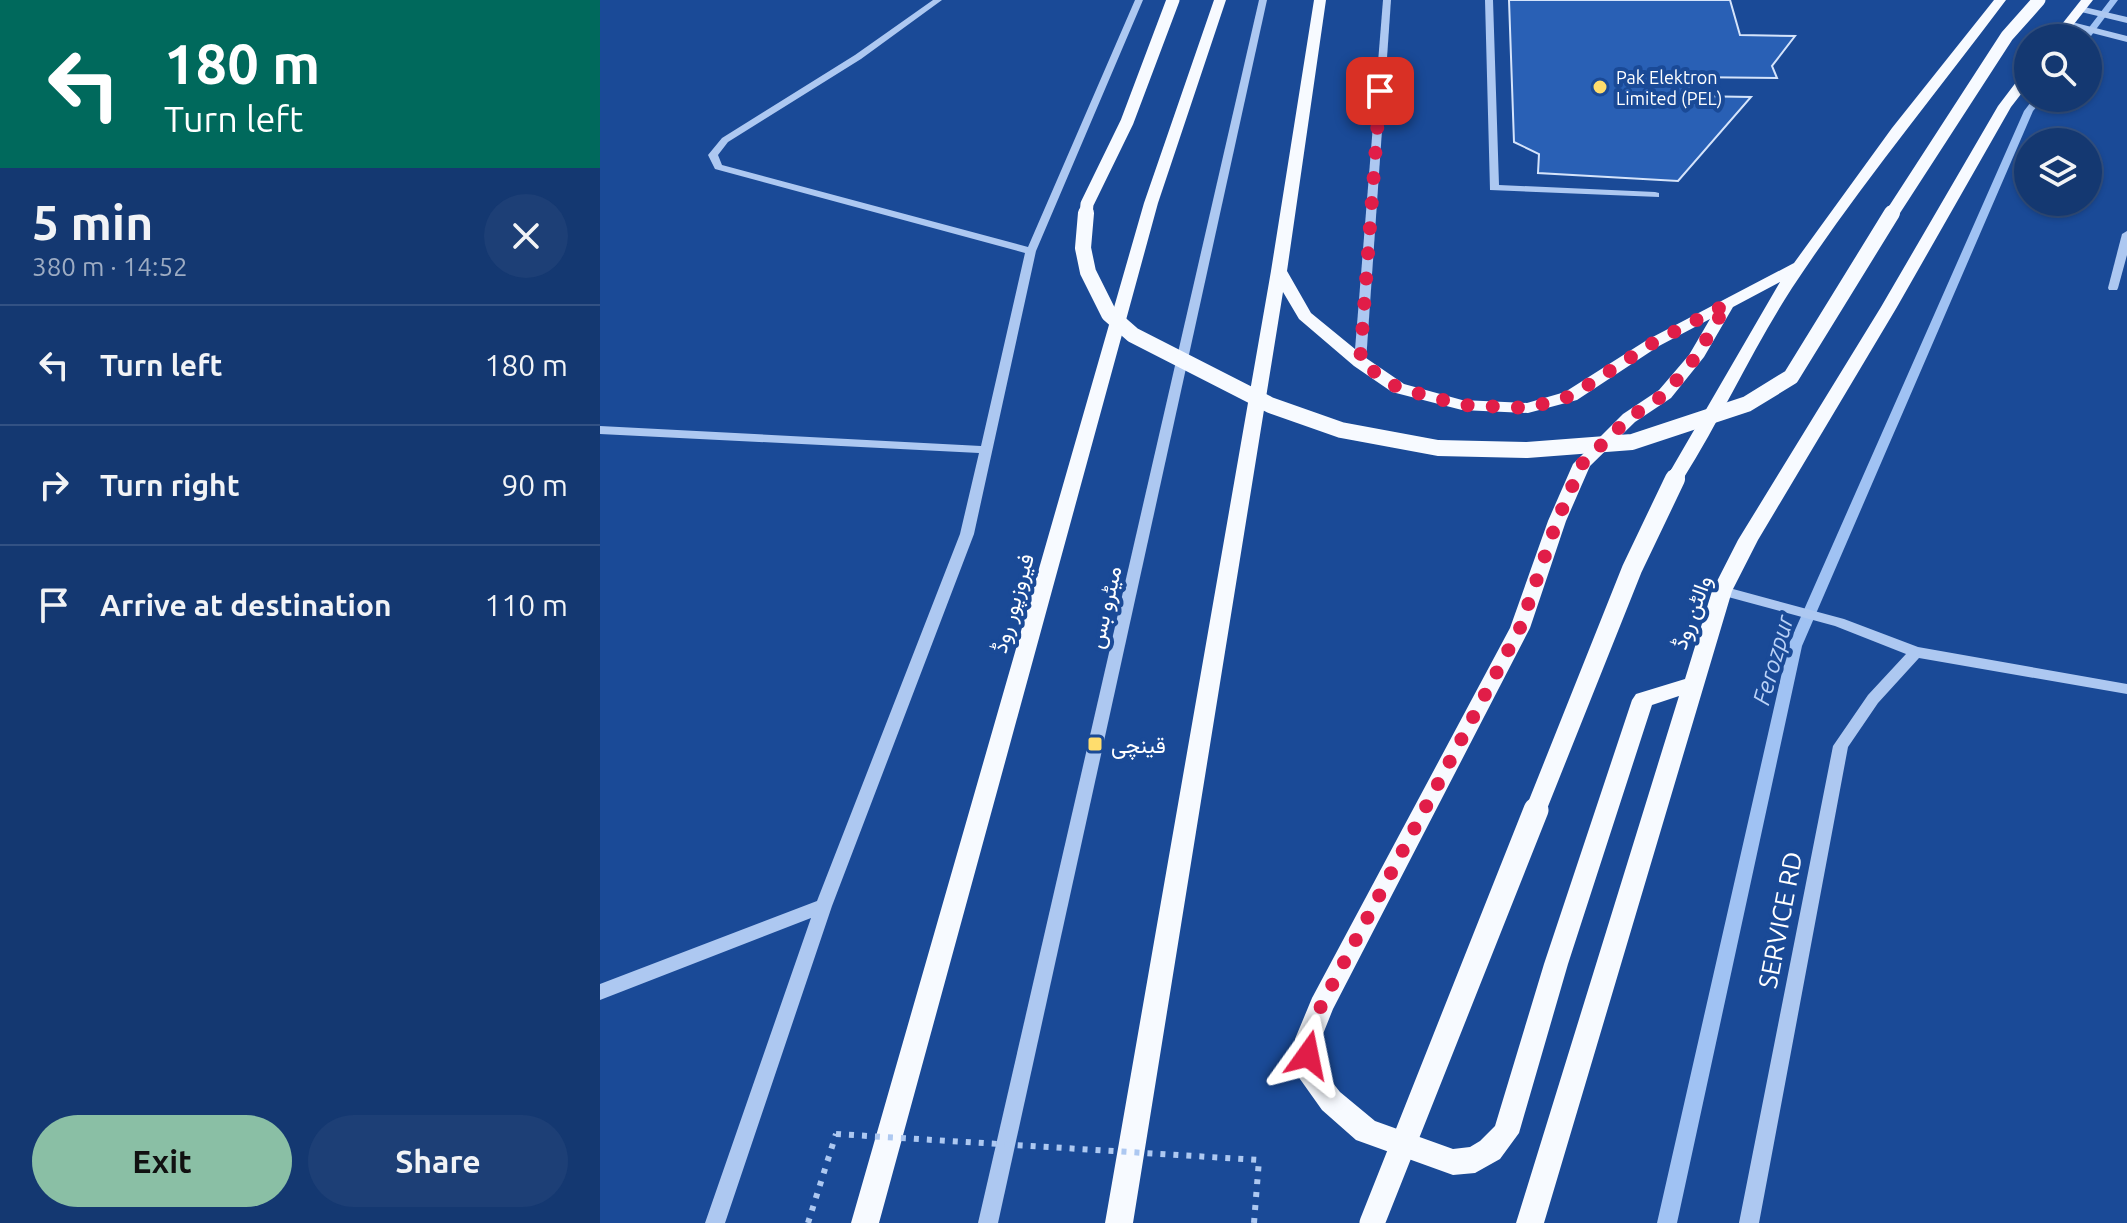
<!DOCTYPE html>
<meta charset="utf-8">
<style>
:root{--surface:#143871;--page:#1d3f76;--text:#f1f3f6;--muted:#9dacc3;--line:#335284;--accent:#8abfa5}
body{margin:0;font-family:Ubuntu,Vazirmatn,sans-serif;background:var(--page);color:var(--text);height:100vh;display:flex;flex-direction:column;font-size:30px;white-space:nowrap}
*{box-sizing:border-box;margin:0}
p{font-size:26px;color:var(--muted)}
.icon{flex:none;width:44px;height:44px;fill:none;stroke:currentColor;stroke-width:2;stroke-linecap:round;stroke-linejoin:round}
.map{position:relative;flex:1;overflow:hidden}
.drawer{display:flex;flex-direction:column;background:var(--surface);width:600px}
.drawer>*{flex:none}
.banner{background:#00695c;color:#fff;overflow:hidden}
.tools{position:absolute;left:1414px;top:24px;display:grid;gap:16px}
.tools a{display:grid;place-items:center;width:88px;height:88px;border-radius:50%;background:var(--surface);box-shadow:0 2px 6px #0004,0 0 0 2px var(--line);font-size:40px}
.pin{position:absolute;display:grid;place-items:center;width:68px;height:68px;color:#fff;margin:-34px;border-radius:16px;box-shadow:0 4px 12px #0006}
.me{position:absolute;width:88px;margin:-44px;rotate:12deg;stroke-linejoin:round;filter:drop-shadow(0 0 6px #0008)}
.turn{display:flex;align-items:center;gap:28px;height:168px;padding:0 32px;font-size:36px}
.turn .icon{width:104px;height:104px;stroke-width:2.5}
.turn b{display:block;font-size:56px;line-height:68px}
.round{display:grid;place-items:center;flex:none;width:84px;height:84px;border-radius:42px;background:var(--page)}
.head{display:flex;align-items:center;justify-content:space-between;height:136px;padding:0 32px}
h1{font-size:48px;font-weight:700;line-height:60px}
.cta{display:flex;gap:16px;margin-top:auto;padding:16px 32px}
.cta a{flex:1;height:92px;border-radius:48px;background:var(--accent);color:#111;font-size:32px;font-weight:700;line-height:92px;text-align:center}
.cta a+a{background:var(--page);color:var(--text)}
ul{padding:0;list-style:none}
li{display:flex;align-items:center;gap:24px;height:120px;padding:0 32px;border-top:2px solid var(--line)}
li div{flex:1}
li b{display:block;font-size:30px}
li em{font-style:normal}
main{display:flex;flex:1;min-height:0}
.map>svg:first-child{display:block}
</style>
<main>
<section class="drawer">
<div class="banner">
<div class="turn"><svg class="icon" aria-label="left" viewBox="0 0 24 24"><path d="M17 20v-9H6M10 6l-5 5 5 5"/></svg><div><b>180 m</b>Turn left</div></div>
</div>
<div class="head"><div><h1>5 min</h1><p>380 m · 14:52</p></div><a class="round"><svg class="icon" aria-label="close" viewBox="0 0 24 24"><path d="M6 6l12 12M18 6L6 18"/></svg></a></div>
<ul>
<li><svg class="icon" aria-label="left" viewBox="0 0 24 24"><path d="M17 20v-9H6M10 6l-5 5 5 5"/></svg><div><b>Turn left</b></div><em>180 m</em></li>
<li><svg class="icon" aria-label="right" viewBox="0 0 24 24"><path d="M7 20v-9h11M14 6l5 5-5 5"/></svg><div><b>Turn right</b></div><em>90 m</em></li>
<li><svg class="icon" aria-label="arrive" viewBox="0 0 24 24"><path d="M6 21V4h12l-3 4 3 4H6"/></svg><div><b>Arrive at destination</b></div><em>110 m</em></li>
</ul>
<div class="cta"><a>Exit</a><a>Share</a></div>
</section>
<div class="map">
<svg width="1527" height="1223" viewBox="0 0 1527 1223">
<rect width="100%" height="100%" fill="#1a4a97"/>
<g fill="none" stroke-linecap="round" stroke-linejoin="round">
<g fill="#a0c2f3" fill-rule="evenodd">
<path d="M1510,0H1518L1488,40V38H1481Z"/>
<path d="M1434,98H1444L1433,111L1202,646L1077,1223H1057L1188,646L1424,111Z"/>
</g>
</g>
<path fill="#2960b5" stroke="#d5e4fb" stroke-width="2" d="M909,0H1130L1140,35L1195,36L1172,66L1177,78L1086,77L1091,96L1151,97L1078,181L938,173L939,154L914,142Z"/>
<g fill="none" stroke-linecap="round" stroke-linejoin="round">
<g stroke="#adc8f1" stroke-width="6" stroke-dasharray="5 8" stroke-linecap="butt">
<path d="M208,1223L236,1134"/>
<path d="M654,1223L659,1160"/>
</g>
<g fill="#adc8f1" fill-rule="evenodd">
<path d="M333,0H342L261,59L128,142L118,155L122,165L428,247L535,0H543L436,251L374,534L232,906L125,1223H105L211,918L0,1000V984L217,901L360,534L379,453L0,434V426L381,446L425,253L115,169L108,155L122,138L255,55Z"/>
<path d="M659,0H667L398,1223H378Z"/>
<path d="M783,0H791L766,362L760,365L754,362Z"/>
<path d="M885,0H893L899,185L1055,192L1059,193V197L890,190Z"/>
<path d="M1480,6L1527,17V23L1477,11L1476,9Z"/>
<path d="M1468,21L1527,36V42L1465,26V22Z"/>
<path d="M1527,231V255L1518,288L1517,290H1509L1508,288L1522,234Z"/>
<path d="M1122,586L1244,619L1318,647L1527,684V694L1319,658L1278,703L1248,747L1159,1223H1139L1233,746L1268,695L1306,654L1235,626L1117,594L1115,591Z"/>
</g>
<g fill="#f7faff" fill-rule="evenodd">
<path d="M614,0H626L558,203L279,1223H251L544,203Z"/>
<path d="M714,0H726L687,271L711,313L766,358L804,384L862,400L927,403L965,392L1047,340L1194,263L1292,128L1394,0H1406C1334,96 1258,188 1192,288C1152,350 1122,417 1083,479H1071L1068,475L1180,282L1133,307L1104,357L1071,398L1035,422L990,466L966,521L930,628L733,1009L721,1039V1068L740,1092L775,1121L853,1149L870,1147L880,1141L895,1126L944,964L1032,700L1036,694L1085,679L1112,591L1138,540L1281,307L1398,106L1423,73L1428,72V85L1411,107L1297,307L1158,540L1132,591L944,1223H916L1079,696L1052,705L968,964L919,1133L900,1159L875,1173L853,1175L756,1140L722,1110L695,1072V1039L712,998L910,628L948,521L973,464L1023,414L1059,390L1089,355L1110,319L1059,346L977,400L928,413L862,410L792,392L754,366L699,319L683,292L533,1223H505L671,271Z"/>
<path d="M1481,0H1493L1463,38H1451Z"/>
</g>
<path stroke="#adc8f1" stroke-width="6" stroke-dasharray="5 8" stroke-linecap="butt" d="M236,1134L659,1160"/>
<g stroke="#f7faff" stroke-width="13">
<path d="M486,215L487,204L527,122L573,0"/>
<path d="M1291,215L1407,36L1439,0"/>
</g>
<g stroke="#f7faff" stroke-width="16">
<path d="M486,213L483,248L488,272L509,314L533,335L670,405L741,430L838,448L927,450L1032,442L1147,404L1191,377L1292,213"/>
<path d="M1074,481L1077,475"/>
</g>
<path stroke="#f7faff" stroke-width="20" d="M935,812L1032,569L1075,479"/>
<path stroke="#f7faff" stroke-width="25" d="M772,1223L936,810"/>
</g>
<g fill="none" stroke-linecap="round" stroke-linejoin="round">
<path stroke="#e11d48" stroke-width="14" stroke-dasharray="0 25.2" d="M708,1055V1039L721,1006L920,628L957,521L982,464L1029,418L1065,394L1096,357L1127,304L1053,343L971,396L928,408L862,405L798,388L760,362L780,91"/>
</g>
<g fill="#ffdd6d" stroke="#1a4a97" stroke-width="3">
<circle cx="1000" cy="87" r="8"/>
<rect x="487" y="736" width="16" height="16" rx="4"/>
</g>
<g text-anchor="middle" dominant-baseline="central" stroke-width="8" stroke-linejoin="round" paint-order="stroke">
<g font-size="18" fill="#fff" stroke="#1a4a97" text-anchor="start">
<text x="1016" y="77">Pak Elektron<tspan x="1016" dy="21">Limited (PEL)</tspan></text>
</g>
<g font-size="22" fill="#fff" stroke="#1a4a97">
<text transform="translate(412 603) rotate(-74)">فیروزپور روڈ</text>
<text transform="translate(504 607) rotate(-77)">میٹرو بس</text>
<text transform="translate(1091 612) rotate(-70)">والٹن روڈ</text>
</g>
<g font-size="22" fill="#fff" stroke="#1a4a97" text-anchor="start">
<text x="511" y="744">قینچی</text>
</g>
<g font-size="24" font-style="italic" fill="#bad2f7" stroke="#1a4a97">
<text transform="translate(1173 660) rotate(-74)">Ferozpur</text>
</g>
<g font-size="26" fill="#fff" stroke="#1a4a97">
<text transform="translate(1180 920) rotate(-79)">SERVICE RD</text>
</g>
</g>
</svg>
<div class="tools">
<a><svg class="icon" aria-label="search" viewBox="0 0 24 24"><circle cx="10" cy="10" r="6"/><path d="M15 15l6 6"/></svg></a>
<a><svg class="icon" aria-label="layers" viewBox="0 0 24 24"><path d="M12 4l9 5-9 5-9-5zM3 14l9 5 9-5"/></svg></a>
</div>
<div class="pin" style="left:780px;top:91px;background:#d93025"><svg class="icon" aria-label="arrive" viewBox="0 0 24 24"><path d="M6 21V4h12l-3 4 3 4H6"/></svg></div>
<svg class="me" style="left:708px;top:1055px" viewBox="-20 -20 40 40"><path d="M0-17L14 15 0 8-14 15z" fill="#e11d48" stroke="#fff" stroke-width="4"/></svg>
</div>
</main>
